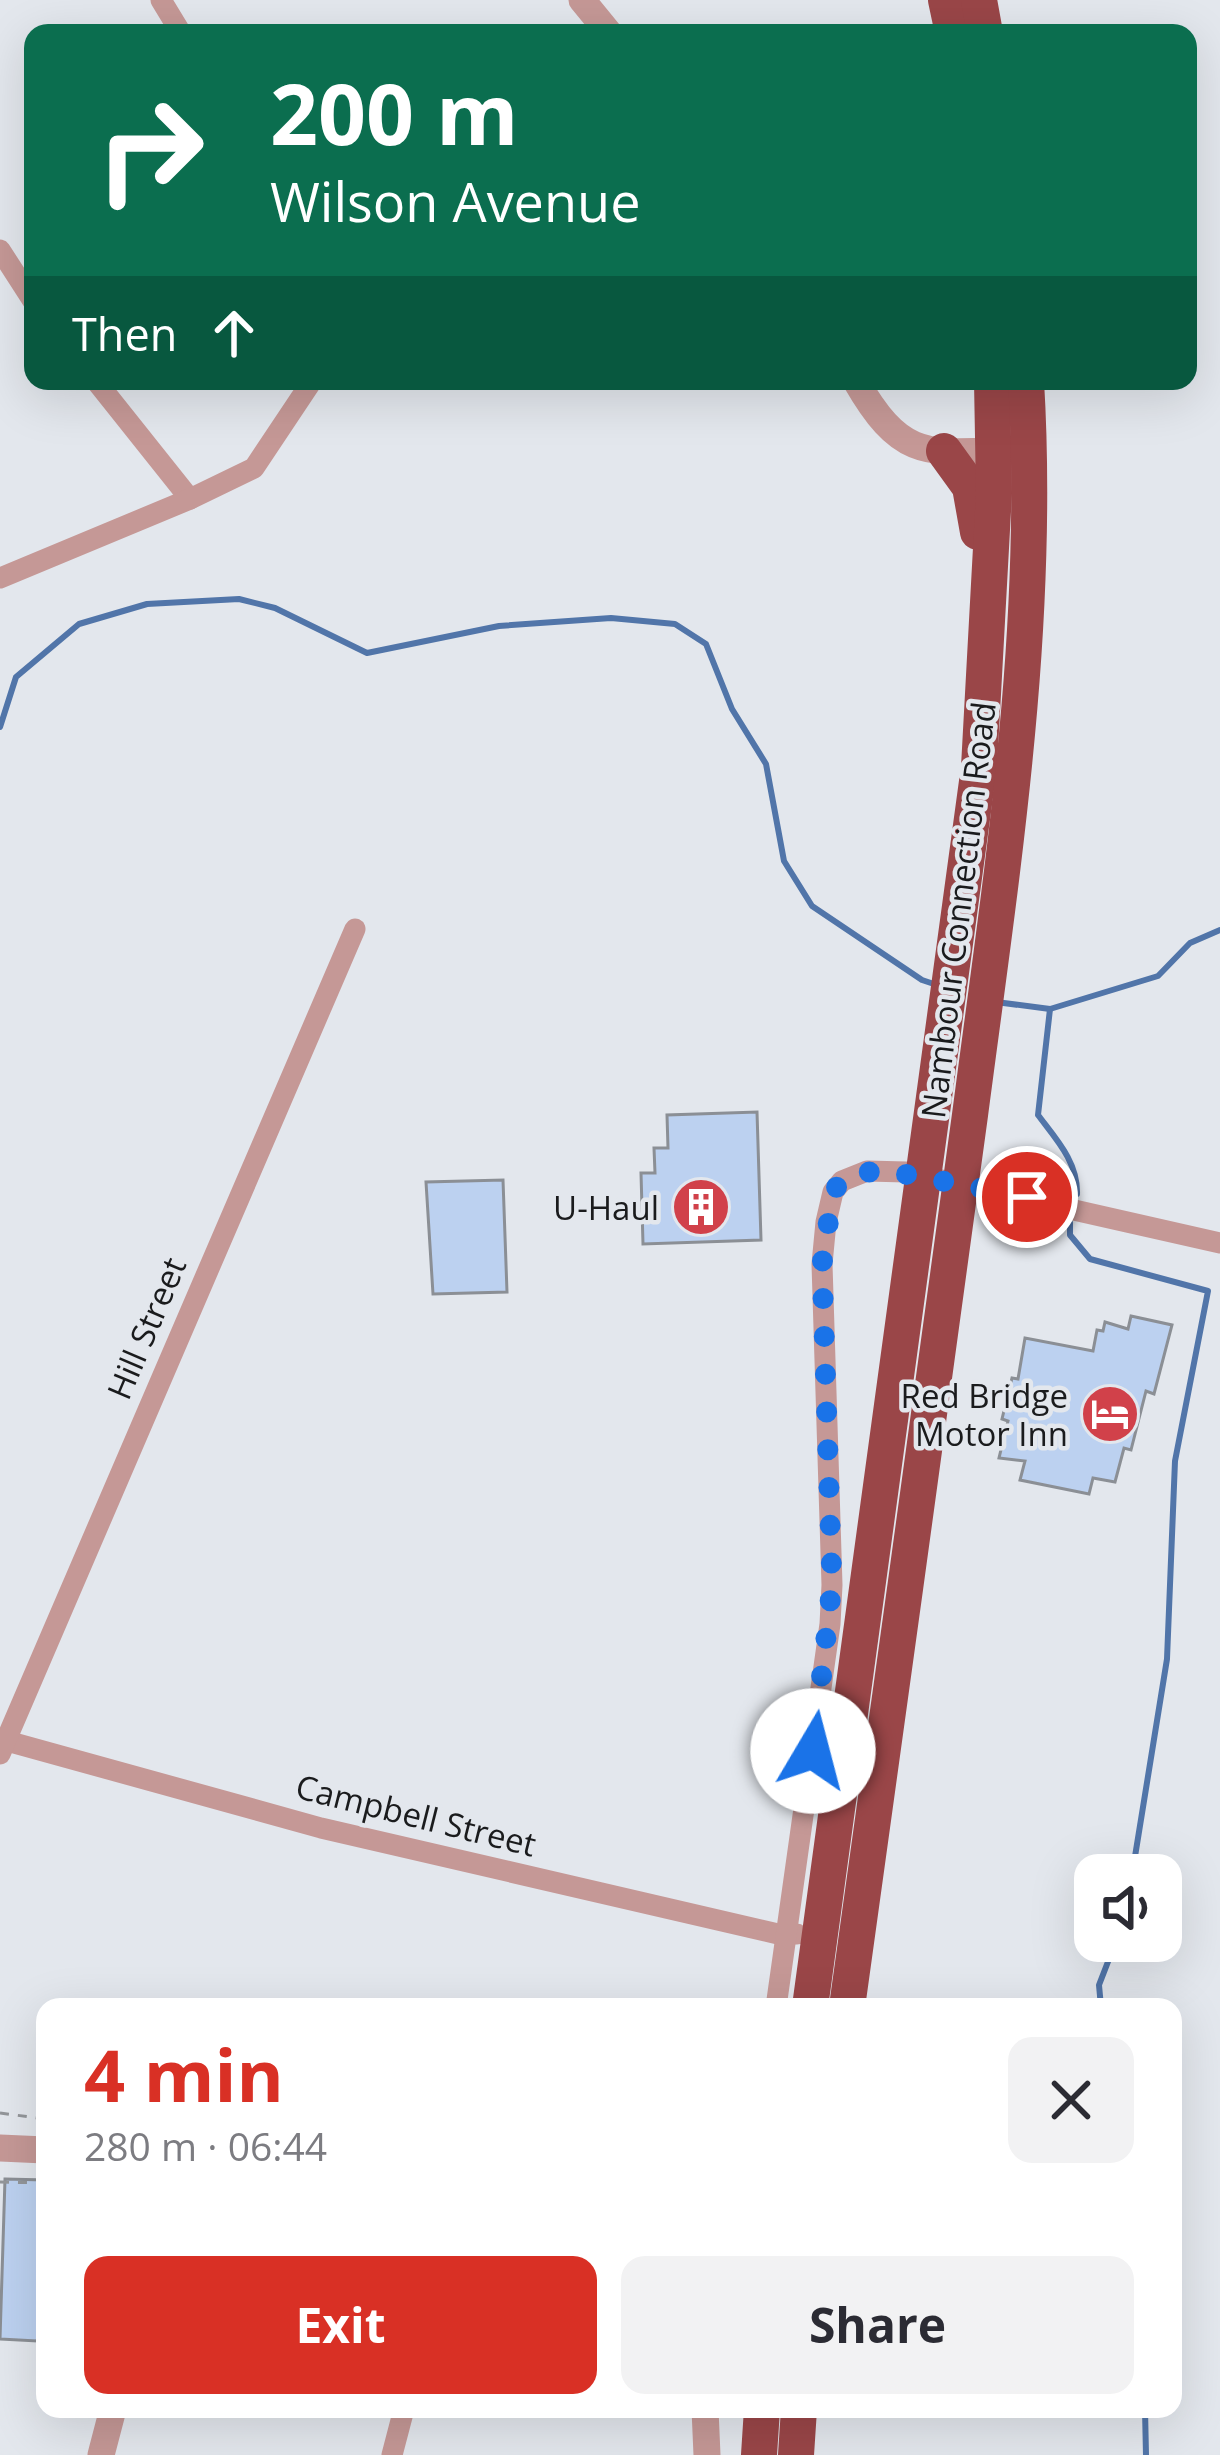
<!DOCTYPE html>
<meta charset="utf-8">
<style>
:root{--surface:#fff;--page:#f2f2f3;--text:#2b2b33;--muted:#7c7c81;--accent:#d93025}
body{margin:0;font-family:"Open Sans",sans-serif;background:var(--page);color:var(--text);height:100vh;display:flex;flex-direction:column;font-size:45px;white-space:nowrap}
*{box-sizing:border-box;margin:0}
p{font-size:39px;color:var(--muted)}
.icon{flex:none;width:66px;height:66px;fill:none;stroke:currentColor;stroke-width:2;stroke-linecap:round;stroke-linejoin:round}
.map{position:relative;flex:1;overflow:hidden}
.details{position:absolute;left:36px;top:1998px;width:1146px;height:420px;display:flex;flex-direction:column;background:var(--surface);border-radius:24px;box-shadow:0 12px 48px #0002}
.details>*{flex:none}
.top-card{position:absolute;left:24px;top:24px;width:1173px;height:366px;border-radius:24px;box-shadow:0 12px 48px #0002;background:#0b6e4f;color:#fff;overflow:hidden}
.controls{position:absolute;left:1074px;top:1854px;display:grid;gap:24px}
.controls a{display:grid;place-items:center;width:108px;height:108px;border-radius:24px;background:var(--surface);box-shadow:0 12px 48px #0002;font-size:60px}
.pin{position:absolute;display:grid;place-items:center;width:102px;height:102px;color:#fff;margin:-51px;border:6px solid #fff;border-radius:50%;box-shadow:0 3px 12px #0007}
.me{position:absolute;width:132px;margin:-66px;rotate:8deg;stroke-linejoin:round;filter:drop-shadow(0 0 9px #0008)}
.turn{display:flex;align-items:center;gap:42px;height:252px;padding:0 48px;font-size:54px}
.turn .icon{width:156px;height:156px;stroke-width:2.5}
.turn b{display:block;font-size:84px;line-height:102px}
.then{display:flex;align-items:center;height:114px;padding:0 48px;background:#0003;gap:24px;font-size:45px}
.round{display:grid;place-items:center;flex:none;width:126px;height:126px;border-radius:24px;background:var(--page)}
.summary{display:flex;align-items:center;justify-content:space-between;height:204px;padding:0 48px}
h1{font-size:72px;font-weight:700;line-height:90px;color:var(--accent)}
.button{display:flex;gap:24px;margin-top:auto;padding:24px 48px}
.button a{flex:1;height:138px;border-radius:24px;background:var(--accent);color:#fff;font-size:48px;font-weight:700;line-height:138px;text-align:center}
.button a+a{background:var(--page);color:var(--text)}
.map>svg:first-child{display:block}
</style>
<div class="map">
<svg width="1220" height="2455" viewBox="0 0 1220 2455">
<rect width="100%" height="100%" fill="#e3e7ed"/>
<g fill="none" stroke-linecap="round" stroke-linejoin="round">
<g stroke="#5175a9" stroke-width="6">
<path d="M0,727L16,677L79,624L147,604L239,599L275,608L367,653L499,626L611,618L675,624L706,644L732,709L766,764L784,861L812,906L922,980L937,985"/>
<path d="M996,1002L1050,1009L1158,976L1190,943L1220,930"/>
<path d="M1050,1009L1038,1115C1056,1139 1078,1162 1077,1194"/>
<path d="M1070,1223V1235L1090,1259L1208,1291L1175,1461L1167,1659L1132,1875"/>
<path d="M1101,2007L1099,1985L1116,1941"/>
<path d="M1145,2409L1146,2455"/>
</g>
</g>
<g fill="#bcd1f0" stroke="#8b8f95" stroke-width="3">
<path d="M757,1112L761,1240L643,1244L641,1173H655L654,1148H668L667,1115Z"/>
<path d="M503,1180L507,1292L433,1294L426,1182Z"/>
<path d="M1131,1316L1172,1325L1154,1394L1146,1391L1131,1450L1124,1448L1115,1482L1093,1478L1089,1494L1020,1480L1025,1461L999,1458L1008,1421L1002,1419L1012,1378L1018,1379L1025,1338L1093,1351L1097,1330L1103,1331L1105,1322L1128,1329Z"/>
<path d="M5,2179L45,2180V2305L37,2341L0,2339Z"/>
</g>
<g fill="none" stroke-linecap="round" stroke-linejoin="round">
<g stroke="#93969a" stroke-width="3" stroke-dasharray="9 9" stroke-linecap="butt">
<path d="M0,2113L45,2119"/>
<path d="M0,2182L45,2183"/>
</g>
<g stroke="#c59896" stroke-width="21">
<path d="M161,0L181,33"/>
<path d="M0,250L33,301"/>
<path d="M96,381L190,499"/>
<path d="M0,578L190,499L254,468L312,381"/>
<path d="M0,1739L321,1828L778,1934H797"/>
<path d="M0,1754L355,929"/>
<path d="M776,2007L830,1624L832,1585L822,1264L826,1222L833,1192L842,1181L867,1171L906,1172L1220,1243"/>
<path d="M392,2455L404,2409"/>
</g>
<g stroke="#c59896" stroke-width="27">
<path d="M582,0L609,33"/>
<path d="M856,381C902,461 927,453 1013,450"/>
<path d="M0,2148L45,2150"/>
<path d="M705,2409L707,2455"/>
<path d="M101,2455L113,2409"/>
</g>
<g stroke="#9a4648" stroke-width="36">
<path d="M946,0L953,33"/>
<path d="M979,0L985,33"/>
<path d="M944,451L970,487L978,532"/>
<path d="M810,2007L979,767L994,493L992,381"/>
<path d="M847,2007C888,1710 930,1412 970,1115C1002,871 1041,627 1026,381"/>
<path d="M759,2455L762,2409"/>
<path d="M796,2455L799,2409"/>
</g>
</g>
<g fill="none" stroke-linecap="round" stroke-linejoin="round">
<path stroke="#1a73e8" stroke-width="21" stroke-dasharray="0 37.8" d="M813,1751L832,1585L822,1264L833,1192L842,1180L855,1174L883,1170L1027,1197"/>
</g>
<defs>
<symbol id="building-disc" viewBox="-11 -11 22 22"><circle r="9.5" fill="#d1414a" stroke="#e3e7ed"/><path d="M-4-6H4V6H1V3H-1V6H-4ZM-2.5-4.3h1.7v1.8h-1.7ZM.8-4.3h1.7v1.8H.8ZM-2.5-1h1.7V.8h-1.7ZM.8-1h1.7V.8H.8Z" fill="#fff"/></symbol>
<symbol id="hotel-disc" viewBox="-11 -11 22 22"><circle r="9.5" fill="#d1414a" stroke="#e3e7ed"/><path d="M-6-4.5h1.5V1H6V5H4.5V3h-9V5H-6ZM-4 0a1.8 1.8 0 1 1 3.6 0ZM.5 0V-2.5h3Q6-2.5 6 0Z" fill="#fff"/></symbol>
</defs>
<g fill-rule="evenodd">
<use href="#building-disc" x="668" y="1174" width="66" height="66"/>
<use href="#hotel-disc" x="1077" y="1381" width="66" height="66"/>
</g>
<g text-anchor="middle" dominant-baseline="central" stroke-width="9" stroke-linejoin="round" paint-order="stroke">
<g font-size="33" fill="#1a1b1d" stroke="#e3e7ed">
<text transform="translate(958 910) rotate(-83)">Nambour Connection Road</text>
<text transform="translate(146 1328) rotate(-67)">Hill Street</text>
<text transform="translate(416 1815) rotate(14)">Campbell Street</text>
</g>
<g font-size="33" fill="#1a1b1d" stroke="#e3e7ed" text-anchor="end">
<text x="659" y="1207">U-Haul</text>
<text x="1068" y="1395">Red Bridge<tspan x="1068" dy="38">Motor Inn</tspan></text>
</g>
</g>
</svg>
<div class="controls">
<a><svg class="icon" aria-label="sound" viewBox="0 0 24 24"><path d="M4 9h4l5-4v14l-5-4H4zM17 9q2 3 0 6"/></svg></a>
</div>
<div class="pin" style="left:1027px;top:1197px;background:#d93025"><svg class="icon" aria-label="arrive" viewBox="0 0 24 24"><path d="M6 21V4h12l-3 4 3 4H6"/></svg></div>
<svg class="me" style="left:813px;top:1751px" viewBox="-20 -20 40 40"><circle r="19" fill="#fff"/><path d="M0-13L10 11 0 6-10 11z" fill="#1a73e8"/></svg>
<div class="top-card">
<div class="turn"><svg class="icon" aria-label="right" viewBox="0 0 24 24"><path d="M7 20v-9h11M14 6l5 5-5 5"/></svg><div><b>200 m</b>Wilson Avenue</div></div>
<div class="then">Then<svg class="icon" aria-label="ahead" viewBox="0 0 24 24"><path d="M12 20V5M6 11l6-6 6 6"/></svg></div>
</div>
<section class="details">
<div class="summary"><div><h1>4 min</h1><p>280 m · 06:44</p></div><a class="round"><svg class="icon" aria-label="close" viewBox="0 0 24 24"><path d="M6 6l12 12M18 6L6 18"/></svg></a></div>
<div class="button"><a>Exit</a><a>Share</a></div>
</section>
</div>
